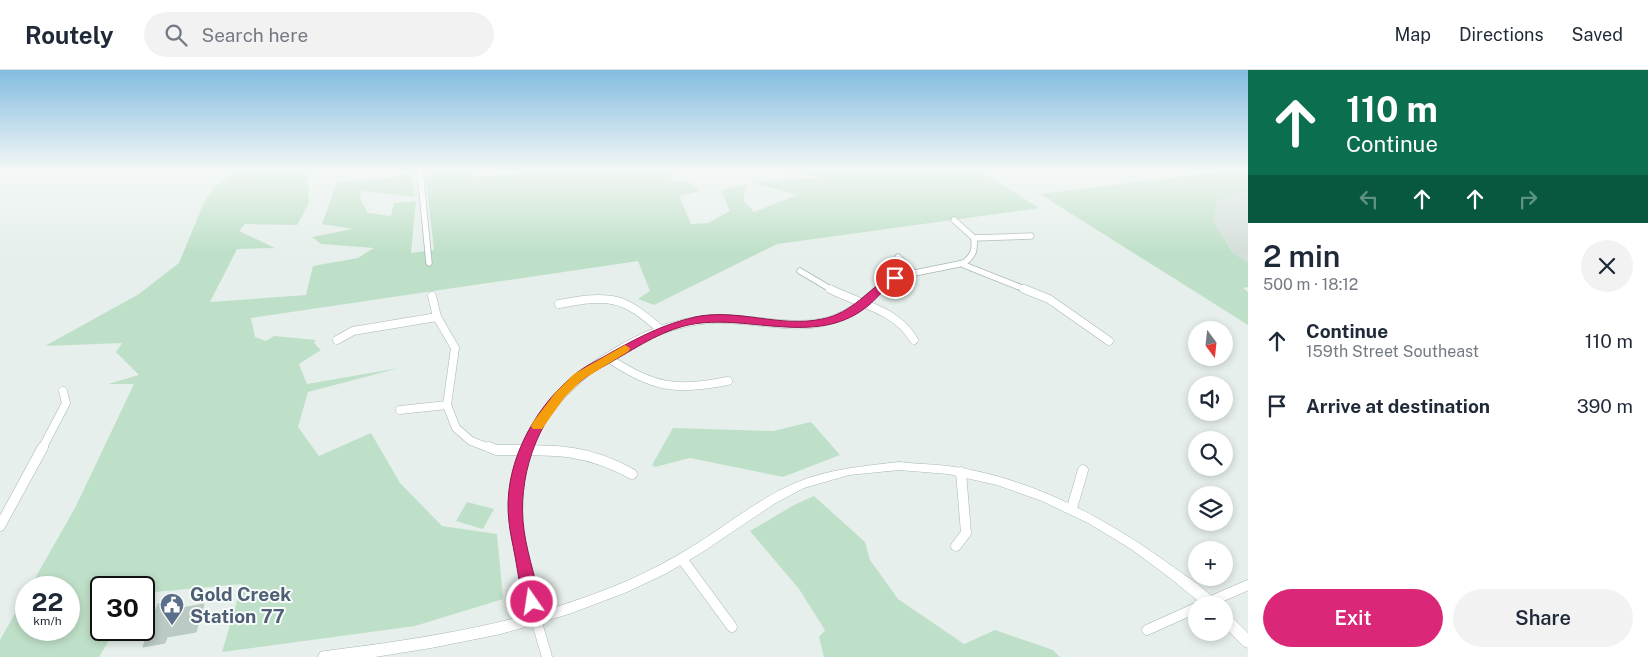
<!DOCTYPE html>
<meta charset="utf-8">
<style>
:root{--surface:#fff;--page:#f2f2f3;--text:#1f2937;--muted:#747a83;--line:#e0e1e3;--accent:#db2777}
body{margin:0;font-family:"Public Sans",sans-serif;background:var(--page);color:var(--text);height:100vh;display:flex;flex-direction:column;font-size:19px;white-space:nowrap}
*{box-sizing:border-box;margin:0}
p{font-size:16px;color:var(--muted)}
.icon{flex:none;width:28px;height:28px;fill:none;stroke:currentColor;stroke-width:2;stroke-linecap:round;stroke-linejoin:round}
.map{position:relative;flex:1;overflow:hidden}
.details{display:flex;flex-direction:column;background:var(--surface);width:400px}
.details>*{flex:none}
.top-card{background:#0b6e4f;color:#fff;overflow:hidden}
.needle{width:32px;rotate:165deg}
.fabs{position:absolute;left:1188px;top:251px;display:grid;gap:10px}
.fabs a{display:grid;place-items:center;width:45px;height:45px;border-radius:50%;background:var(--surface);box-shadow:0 2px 8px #0003;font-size:25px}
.speed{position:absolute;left:15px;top:506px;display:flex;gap:10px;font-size:25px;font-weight:700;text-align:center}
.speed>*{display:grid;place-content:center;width:65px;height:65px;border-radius:50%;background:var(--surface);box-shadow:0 2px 8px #0003;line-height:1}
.speed small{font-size:12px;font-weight:400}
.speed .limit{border:2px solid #111;border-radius:8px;background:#fff;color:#111}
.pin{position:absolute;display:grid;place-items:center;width:42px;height:42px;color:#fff;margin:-21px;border:2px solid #fff;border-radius:50%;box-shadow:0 1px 5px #0007}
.me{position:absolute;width:55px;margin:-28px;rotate:347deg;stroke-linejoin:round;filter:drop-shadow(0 0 4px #0008)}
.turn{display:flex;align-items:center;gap:18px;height:105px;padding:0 15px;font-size:22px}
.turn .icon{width:65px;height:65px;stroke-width:2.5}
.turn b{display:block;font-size:35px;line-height:42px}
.lanes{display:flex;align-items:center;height:48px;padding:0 15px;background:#0003;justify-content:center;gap:25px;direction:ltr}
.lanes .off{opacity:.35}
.round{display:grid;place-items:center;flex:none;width:52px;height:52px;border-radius:26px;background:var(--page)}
.head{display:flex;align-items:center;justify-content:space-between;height:85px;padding:0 15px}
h1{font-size:30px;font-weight:600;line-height:38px}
.action{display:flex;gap:10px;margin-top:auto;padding:10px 15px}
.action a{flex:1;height:58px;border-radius:30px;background:var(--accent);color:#fff;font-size:20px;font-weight:600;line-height:58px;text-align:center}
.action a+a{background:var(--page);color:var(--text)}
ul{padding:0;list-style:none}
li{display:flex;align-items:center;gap:15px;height:65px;padding:0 15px}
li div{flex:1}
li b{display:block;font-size:19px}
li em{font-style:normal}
header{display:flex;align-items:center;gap:30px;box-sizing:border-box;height:70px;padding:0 25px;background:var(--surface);border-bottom:1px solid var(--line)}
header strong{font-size:24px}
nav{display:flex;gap:28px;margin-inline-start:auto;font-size:18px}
.search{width:350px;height:45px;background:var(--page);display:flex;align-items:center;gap:12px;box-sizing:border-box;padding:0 18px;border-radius:28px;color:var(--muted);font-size:19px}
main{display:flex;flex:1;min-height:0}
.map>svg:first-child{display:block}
</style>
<header>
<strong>Routely</strong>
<div class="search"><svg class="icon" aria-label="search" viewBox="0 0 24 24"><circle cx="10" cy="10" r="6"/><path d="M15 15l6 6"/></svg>Search here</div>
<nav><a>Map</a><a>Directions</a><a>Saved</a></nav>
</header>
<main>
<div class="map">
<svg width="1248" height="587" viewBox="0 0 1248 587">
<rect width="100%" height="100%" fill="#e6efeb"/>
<path fill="#d4dfda" d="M1248,120V193L1232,182L1213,151L1217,130Z"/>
<g fill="#bfe0c8">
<path d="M240,100H315L308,108L309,133L297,155L245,154L239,161L275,178L237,179L210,232L306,225L313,196L358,188L374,178L321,174L312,167L353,159L322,154L337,113C361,108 391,113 411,100L415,127L362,121L359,127L368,143L391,146L394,133L416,131L411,183L434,180L425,100H471L474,107L519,104L520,100H711L674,104L670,112L687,111L700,121L679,126L691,154L708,153L730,141L721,120L747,114L743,130L754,142L797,125L750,112L827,107L758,101L762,100H979L1039,138L777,174L654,235L638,229L650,221L638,191L251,248L255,267L266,271L274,266L316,270L314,273L321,280L299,294L307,314L399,298L308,322L298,357L319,386L371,363L400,413L442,456L497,464L503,529L415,556L222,582L242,514L144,523V518H101V560H115L99,587H0V570L26,524V560H69V518L30,517L75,438L134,314H108L139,305L116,282L122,273L45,276L139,224L179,193L203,135L214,117Z"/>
<path d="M1237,100H1248V120L1217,130L1213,151L1232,182L1248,193V217L1243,218L1248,222V255L1040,124Z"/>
<path d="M811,352L840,385L783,407L690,388L655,397L652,395L673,358L773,361Z"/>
<path d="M814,426L865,472L870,490L898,529L964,574L995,560L1053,580L1060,587H824L819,567L825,560L799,519L750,461L794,435Z"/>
<path d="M467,432L494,439L483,459L456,451Z"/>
</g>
<path fill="#bbcac4" stroke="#b8c9c2" d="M179,530L176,539L204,534L196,562L167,567L165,573L143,577L148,562L144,563L148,551L152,550L158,534Z"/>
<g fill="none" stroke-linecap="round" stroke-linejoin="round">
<defs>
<g id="minor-far2">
<path d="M420,100L429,193"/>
<path d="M954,150L974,168"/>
<path d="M974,168L1031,166"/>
<path d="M898,187L913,202"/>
<path d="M964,195L1027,220"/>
<path d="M800,201L832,220"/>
<path d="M877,220L900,206L964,193C974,185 975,180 974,168"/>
</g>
<g id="minor-far1">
<path d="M830,219C859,234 896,239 914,270"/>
<path d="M1024,219L1049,229L1109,271"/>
<path d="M432,226L437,247L455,278L447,335L456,358L471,371L492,379"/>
<path d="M559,234C610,225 622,225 661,260"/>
<path d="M337,270L353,261L437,247"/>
<path d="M608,288C655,318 673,321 728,311"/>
<path d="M400,340L447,335"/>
<path d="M42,379L66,333L63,321"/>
<path d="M527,379C534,365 540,351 550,339C585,293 656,251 715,249C754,247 801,264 839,247C854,241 866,230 879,219"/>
</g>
<g id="minor">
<path d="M489,377L496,380C549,380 584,377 632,404"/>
<path d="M528,377C499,446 528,520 547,587"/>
<path d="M1072,438L1083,400"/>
<path d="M0,456L43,377"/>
<path d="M956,476L966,463L961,402"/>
<path d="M682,489L732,557"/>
<path d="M1202,535L1248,515"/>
<path d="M1147,560L1196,538"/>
</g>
<g id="tertiary">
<path d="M899,392C915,394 932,394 948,396C1030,407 1106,448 1172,496C1183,504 1213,523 1218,535H1203L1170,508L1131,479L1088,453L1042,431L997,415L948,404L899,400L849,405L804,418L774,434L701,483L667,503L627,522L569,544L501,564L431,578L375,587H318L320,582L325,581C429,568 533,552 629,510C651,500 672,489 693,476C727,455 758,429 795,413C828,399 864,396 899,392Z"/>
<path d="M1224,541L1228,543L1248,563V578L1243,576L1224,556Z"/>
</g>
</defs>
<use href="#minor-far2" stroke="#a8b8b2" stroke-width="7"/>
<use href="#minor-far1" stroke="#a8b8b2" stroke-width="9"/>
<use href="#minor" stroke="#a8b8b2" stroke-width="11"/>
<use href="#tertiary" stroke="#a8b8b2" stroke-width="1"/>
<use href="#minor-far2" stroke="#fff" stroke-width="5.5"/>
<use href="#minor-far1" stroke="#fff" stroke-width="8"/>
<use href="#minor" stroke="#fff" stroke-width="10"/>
<use href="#tertiary" fill="#fff" fill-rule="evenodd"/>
</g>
<linearGradient id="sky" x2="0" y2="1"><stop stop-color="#84bce0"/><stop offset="0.55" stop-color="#f4f8f6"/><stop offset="1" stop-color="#f4f8f6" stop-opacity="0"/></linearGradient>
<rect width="1248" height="182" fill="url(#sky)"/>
<path fill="#db2777" stroke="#8e194d" d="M892,205L900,208C896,212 889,214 885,219C880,224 875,230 869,235C821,276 756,247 701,253C670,256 644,273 618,288C607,295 593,301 582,310C541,342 519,399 523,451C525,477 535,506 541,532L538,537L532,539L527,537C520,522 518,502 515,486C513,475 510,463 509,452C502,398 532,340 573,306C584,296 599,290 612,282C639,267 664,254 695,247C737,238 780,258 822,249C853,243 867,220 892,205Z"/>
<path fill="#f59e0b" d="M625,275L630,278L629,281L582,310L564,328L542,359H533L531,356L533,352L556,322L574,304Z"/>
<defs>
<symbol id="civic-pin" viewBox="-11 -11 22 30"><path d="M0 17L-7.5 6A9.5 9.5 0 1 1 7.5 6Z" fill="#5c6f8a" stroke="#f7fbf9"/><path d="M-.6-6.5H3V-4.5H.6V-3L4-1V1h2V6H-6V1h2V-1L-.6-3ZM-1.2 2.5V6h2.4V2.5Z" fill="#fff"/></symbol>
</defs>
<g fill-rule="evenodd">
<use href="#civic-pin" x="158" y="521" width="28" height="38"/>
</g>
<g text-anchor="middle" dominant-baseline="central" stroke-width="4" stroke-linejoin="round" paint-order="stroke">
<g font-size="19" font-weight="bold" fill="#4e5e75" stroke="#f7fbf9" text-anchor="start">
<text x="190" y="524">Gold Creek<tspan x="190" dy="22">Station 77</tspan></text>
</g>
</g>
</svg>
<div class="fabs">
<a><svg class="needle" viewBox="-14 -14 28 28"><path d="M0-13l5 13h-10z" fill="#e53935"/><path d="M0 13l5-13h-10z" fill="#747a83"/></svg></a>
<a><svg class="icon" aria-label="sound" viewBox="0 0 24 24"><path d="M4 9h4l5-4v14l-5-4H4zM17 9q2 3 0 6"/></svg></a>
<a><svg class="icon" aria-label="search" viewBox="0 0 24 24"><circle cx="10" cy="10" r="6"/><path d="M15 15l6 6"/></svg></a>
<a><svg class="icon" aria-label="layers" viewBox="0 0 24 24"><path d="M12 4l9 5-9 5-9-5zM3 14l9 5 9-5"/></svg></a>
<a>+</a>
<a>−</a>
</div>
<div class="speed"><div>22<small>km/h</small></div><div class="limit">30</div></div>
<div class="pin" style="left:895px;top:208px;background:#d93025"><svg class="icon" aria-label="arrive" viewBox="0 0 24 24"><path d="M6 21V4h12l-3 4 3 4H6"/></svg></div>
<svg class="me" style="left:532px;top:532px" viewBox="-20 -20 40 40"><circle r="17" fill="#db2777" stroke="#fff" stroke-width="3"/><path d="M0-11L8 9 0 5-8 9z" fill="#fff"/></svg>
</div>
<section class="details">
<div class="top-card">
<div class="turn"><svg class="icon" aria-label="ahead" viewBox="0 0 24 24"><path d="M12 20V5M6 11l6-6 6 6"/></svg><div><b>110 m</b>Continue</div></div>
<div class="lanes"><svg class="icon off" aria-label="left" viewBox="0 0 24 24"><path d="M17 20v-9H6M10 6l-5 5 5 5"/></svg><svg class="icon" aria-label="ahead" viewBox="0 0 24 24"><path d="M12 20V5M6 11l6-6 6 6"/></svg><svg class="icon" aria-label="ahead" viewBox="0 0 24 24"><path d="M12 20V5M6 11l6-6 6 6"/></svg><svg class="icon off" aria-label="right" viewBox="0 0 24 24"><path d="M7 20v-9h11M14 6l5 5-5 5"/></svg></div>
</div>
<div class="head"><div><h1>2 min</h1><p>500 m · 18:12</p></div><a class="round"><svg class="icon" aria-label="close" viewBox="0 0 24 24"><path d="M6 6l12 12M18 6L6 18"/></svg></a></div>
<ul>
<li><svg class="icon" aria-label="ahead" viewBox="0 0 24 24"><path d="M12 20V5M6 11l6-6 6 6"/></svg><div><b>Continue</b><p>159th Street Southeast</p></div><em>110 m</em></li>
<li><svg class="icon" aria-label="arrive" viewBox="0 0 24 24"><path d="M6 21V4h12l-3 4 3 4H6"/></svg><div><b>Arrive at destination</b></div><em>390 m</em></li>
</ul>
<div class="action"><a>Exit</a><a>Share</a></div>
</section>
</main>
